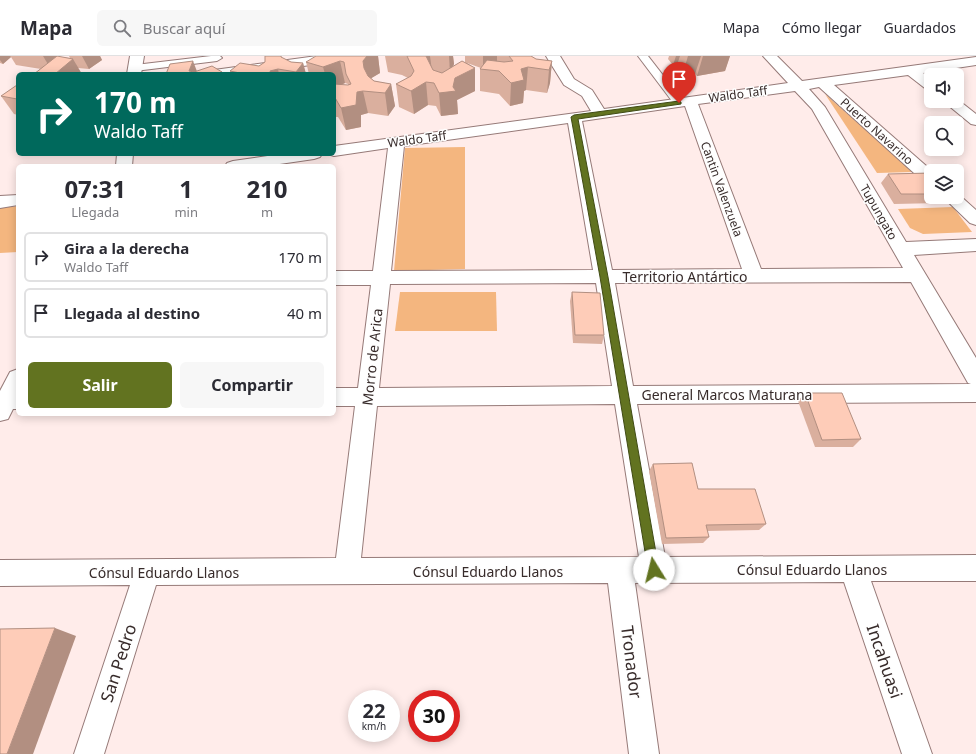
<!DOCTYPE html>
<html lang="es">
<meta charset="utf-8">
<style>
:root{--surface:#fff;--page:#f7f7f7;--text:#2b2b33;--muted:#7c7c81;--line:#e1e1e2;--accent:#627320}
body{margin:0;font-family:"Noto Sans",sans-serif;background:var(--page);color:var(--text);height:100vh;display:flex;flex-direction:column;font-size:15px;white-space:nowrap}
*{box-sizing:border-box;margin:0}
p{font-size:13px;color:var(--muted)}
.icon{flex:none;width:22px;height:22px;fill:none;stroke:currentColor;stroke-width:2;stroke-linecap:round;stroke-linejoin:round}
.map{position:relative;flex:1;overflow:hidden}
.side{position:absolute;left:16px;top:108px;width:320px;height:252px;display:flex;flex-direction:column;background:var(--surface);border-radius:6px;box-shadow:0 2px 10px #0003}
.side>*{flex:none}
.hud{position:absolute;left:16px;top:16px;width:320px;height:84px;border-radius:6px;box-shadow:0 2px 10px #0003;background:#00695c;color:#fff;overflow:hidden}
.tools{position:absolute;left:924px;top:12px;display:grid;gap:8px}
.tools a{display:grid;place-items:center;width:40px;height:40px;border-radius:6px;background:var(--surface);box-shadow:0 2px 10px #0003;font-size:20px}
.speed{position:absolute;left:348px;top:634px;display:flex;gap:8px;font-size:20px;font-weight:700;text-align:center}
.speed>*{display:grid;place-content:center;width:52px;height:52px;border-radius:50%;background:var(--surface);box-shadow:0 2px 10px #0003;line-height:1}
.speed small{font-size:10px;font-weight:400}
.speed .limit{border:6px solid #d22;background:#fff;color:#111}
.pin{position:absolute;display:grid;place-items:center;width:34px;height:34px;color:#fff;margin:-41px -17px;border-radius:50% 50% 50% 0;rotate:-45deg;box-shadow:0 0 4px #0007}
.pin .icon{rotate:45deg}
.me{position:absolute;width:44px;margin:-22px;rotate:351deg;stroke-linejoin:round;filter:drop-shadow(0 0 3px #0008)}
.turn{display:flex;align-items:center;gap:14px;height:84px;padding:0 12px;font-size:18px}
.turn .icon{width:52px;height:52px;stroke-width:2.5}
.turn b{display:block;font-size:28px;line-height:34px}
.eta{display:flex;justify-content:space-evenly;align-items:center;height:68px;text-align:center}
.eta b{font-size:24px;font-weight:700;line-height:28px}
.primary-button{display:flex;gap:8px;margin-top:auto;padding:8px 12px}
.primary-button a{flex:1;height:46px;border-radius:6px;background:var(--accent);color:#fff;font-size:16px;font-weight:700;line-height:46px;text-align:center}
.primary-button a+a{background:var(--page);color:var(--text)}
ul{padding:0;list-style:none}
li{display:flex;align-items:center;gap:12px;height:50px;margin:0 8px 6px;padding:0 4px;border:2px solid var(--line);border-radius:6px}
li div{flex:1}
li b{display:block;font-size:15px}
li em{font-style:normal}
header{display:flex;align-items:center;gap:24px;box-sizing:border-box;height:56px;padding:0 20px;background:var(--surface);border-bottom:1px solid var(--line)}
header strong{font-size:19px}
nav{display:flex;gap:22px;margin-inline-start:auto;font-size:14px}
.search{width:280px;height:36px;background:var(--page);display:flex;align-items:center;gap:10px;box-sizing:border-box;padding:0 14px;border-radius:6px;color:var(--muted);font-size:15px}
.map>svg:first-child{display:block}
</style>
<header>
<strong>Mapa</strong>
<div class="search"><svg class="icon" aria-label="search" viewBox="0 0 24 24"><circle cx="10" cy="10" r="6"/><path d="M15 15l6 6"/></svg>Buscar aquí</div>
<nav><a>Mapa</a><a>Cómo llegar</a><a>Guardados</a></nav>
</header>
<div class="map">
<svg width="976" height="698" viewBox="0 0 976 698">
<rect width="100%" height="100%" fill="#ffecea"/>
<g fill="#f4b67f">
<path d="M825,38L913,116L877,117Z"/>
<path d="M465,91V213L394,215L405,92Z"/>
<path d="M18,150V196L0,197V152Z"/>
<path d="M953,151L972,176L923,178L910,172L898,153Z"/>
<path d="M400,236H496L497,275H395Z"/>
</g>
<g fill="none" stroke-linecap="round" stroke-linejoin="round">
<defs>
<g id="lane">
<path d="M211,0H220L222,2L217,5L135,15L130,12L135,9Z"/>
<path d="M638,0H648L683,45L684,47L683,49H675Z"/>
</g>
<g id="street">
<path d="M317,0H354L352,3L347,4L244,18H207L209,15L214,14Z"/>
<path d="M546,0H560L574,23L592,34L604,53L788,27L763,0H777L802,25L976,1V9L923,17L931,23V34L926,33L908,19L834,29L932,115L931,128L925,127L819,31L809,33L825,51L906,186L976,183V195L914,199L976,302V346L637,348L665,501L976,499V525H871L932,698H902L844,526L635,527L659,698H629L608,527L156,529L104,698H74L130,529L0,530V504L336,502L355,350H334V332H358L371,229H334V215H373L388,92L334,100L328,98H334V90L591,55L582,40L564,29ZM795,35L812,53L903,212L761,213L698,48ZM685,50L742,213L612,214L582,65ZM568,67L593,214L391,215L404,90ZM911,226L968,327L971,328L633,330L615,227ZM596,227L612,330L379,332L390,228ZM615,348L639,501L361,502L377,350Z"/>
<path d="M957,43L976,58V69L971,68L943,45H957Z"/>
<path d="M281,98H322L320,101L314,103L266,110H225L227,107L233,105Z"/>
<path d="M957,137L976,154V169L970,167L943,141H957Z"/>
<path d="M18,139V149L0,152V140Z"/>
<rect x="0" y="335" width="18" height="18"/>
</g>
<g id="secondary">
<path d="M130,0H144L141,18H127Z"/>
<path d="M117,98H133L132,110H116Z"/>
<path d="M18,313V343L8,363L0,365V335L10,316Z"/>
</g>
</defs>
<use href="#lane" stroke="#967a78" stroke-width="2"/>
<use href="#street" stroke="#967a78" stroke-width="2"/>
<use href="#secondary" stroke="#967a78" stroke-width="2"/>
<use href="#lane" fill="#fff" fill-rule="evenodd"/>
<use href="#street" fill="#fff" fill-rule="evenodd"/>
<use href="#secondary" fill="#fff" fill-rule="evenodd"/>
</g>
<g fill="#daaf9e" fill-rule="evenodd">
<path d="M0,0H58V1L70,2L69,0H100L102,4L89,13L78,12L41,13L16,9L11,1L3,8L0,7Z"/>
<path d="M265,0H281L282,2L291,6L303,7L306,18H231L230,15L259,10L265,6Z"/>
<path d="M378,0L380,17L371,22L374,25L391,28L395,50L388,60L368,57L361,59V71L346,74L338,61H334V18H309L306,6ZM345,27L348,28V29H341Z"/>
<path d="M385,0H453L454,8L453,11L465,6V0H531L536,3L552,5L550,27L547,37L526,34L524,35L523,47L510,50L499,38L480,35V13L481,12L467,7L475,12V35L457,44L458,58L441,60L436,50L428,49L414,58L399,51L396,28L408,22L402,19L388,16Z"/>
<path d="M669,0H730L725,15L697,20L695,18L682,20L676,13L677,9H673L668,3Z"/>
<path d="M18,29V59L14,58L1,40Z"/>
<path d="M931,117V141H944L940,147L894,148L881,127L888,118Z"/>
<path d="M572,236L604,279L602,288L573,287L570,245Z"/>
<path d="M805,337L861,383L853,391H815L798,345Z"/>
<path d="M653,408L698,433L766,468L759,474L707,475L709,481L703,487L662,488L649,415Z"/>
</g>
<g fill="#b28f81">
<path d="M0,0H10L11,1L3,8L0,4Z"/>
<path d="M43,0H58L62,7L52,15Z"/>
<path d="M82,0H100L102,4L89,13Z"/>
<path d="M366,0H378L380,17L370,23L366,28L363,5Z"/>
<path d="M423,0H430L432,15Z"/>
<path d="M449,0H453L454,8L450,17Z"/>
<path d="M483,0H497V6L483,12Z"/>
<path d="M676,0H680L677,9H673Z"/>
<path d="M688,0H701L695,18L682,20Z"/>
<path d="M703,0H730L725,15L697,20Z"/>
<path d="M73,3L82,18H55Z"/>
<path d="M193,5L198,18L189,15Z"/>
<path d="M340,5L345,27L334,32V18H325L323,11Z"/>
<path d="M552,5L550,27L547,37L549,14Z"/>
<path d="M303,7L306,18H297L296,16Z"/>
<path d="M528,11L526,34L524,35L523,47L510,50L511,27L521,13Z"/>
<path d="M475,12V35L457,44L458,58L441,60L439,37L455,22Z"/>
<path d="M278,13L279,18H271L270,15Z"/>
<path d="M426,26L428,49L414,58L411,35Z"/>
<path d="M391,28L395,50L388,60L385,37Z"/>
<path d="M363,35L368,57L361,59V71L346,74L341,52L357,36Z"/>
<path d="M178,98H192L179,100Z"/>
<path d="M55,572L76,580L33,698H7Z"/>
</g>
<g fill="#feccb8" stroke="#b28f81">
<path d="M57,0L73,3L55,18H34Z"/>
<path d="M265,0H281V1L291,6L303,7L296,16L278,13L270,15L271,18H245L230,15L240,7L259,10L265,6Z"/>
<path d="M316,0H367L363,5L364,12L368,20L374,25L391,28L385,37L363,35L357,36L356,49L341,52L334,40V28L348,29L351,28L346,18L344,6L340,5L323,11L306,6Z"/>
<path d="M407,0H426L433,14L442,17L462,5L475,12L455,22L453,31L456,35L439,37L434,27L426,26L411,35L396,28L411,20L414,15Z"/>
<path d="M509,0H531L536,3L552,5L549,14L528,11L521,13L524,24L511,27L499,15L480,13L487,4L504,6L513,5Z"/>
<path d="M193,5L189,15L194,16L212,10L222,16L218,18H165H166L170,8Z"/>
<path d="M17,29H18V42L17,43L1,40Z"/>
<path d="M931,117V138H901L888,118Z"/>
<path d="M572,236L600,237L604,279H575Z"/>
<path d="M805,337H842L861,383L822,384Z"/>
<path d="M692,407L698,433H755L766,468L706,469L709,481L666,482L653,408Z"/>
<path d="M55,572L7,698H0V573Z"/>
</g>
<path fill="#627320" stroke="#404b15" d="M679,45L681,46V48L578,63L608,221L659,514L657,517L654,519L650,517L648,514L600,221L571,61L574,59Z"/>
<g text-anchor="middle" dominant-baseline="central" stroke-width="3" stroke-linejoin="round" paint-order="stroke">
<g font-size="12" fill="#372b2a" stroke="#fefefe">
<text transform="translate(738 38) rotate(-8)">Waldo Taff</text>
<text transform="translate(877 75) rotate(42)">Puerto Navarino</text>
<text transform="translate(417 83) rotate(-8)">Waldo Taff</text>
<text transform="translate(722 133) rotate(70)">Cantin Valenzuela</text>
<text transform="translate(879 156) rotate(60)">Tupungato</text>
</g>
<g font-size="14" fill="#372b2a" stroke="#fefefe">
<text x="685" y="220">Territorio Antártico</text>
<text transform="translate(372 301) rotate(-84)">Morro de Arica</text>
<text x="727" y="338">General Marcos Maturana</text>
<text x="812" y="513">Cónsul Eduardo Llanos</text>
<text x="488" y="515">Cónsul Eduardo Llanos</text>
<text x="164" y="516">Cónsul Eduardo Llanos</text>
</g>
<g font-size="17" fill="#372b2a" stroke="#fefefe">
<text transform="translate(885 605) rotate(71)">Incahuasi</text>
<text transform="translate(632 606) rotate(83)">Tronador</text>
<text transform="translate(118 607) rotate(-72)">San Pedro</text>
</g>
</g>
</svg>
<div class="tools">
<a><svg class="icon" aria-label="sound" viewBox="0 0 24 24"><path d="M4 9h4l5-4v14l-5-4H4zM17 9q2 3 0 6"/></svg></a>
<a><svg class="icon" aria-label="search" viewBox="0 0 24 24"><circle cx="10" cy="10" r="6"/><path d="M15 15l6 6"/></svg></a>
<a><svg class="icon" aria-label="layers" viewBox="0 0 24 24"><path d="M12 4l9 5-9 5-9-5zM3 14l9 5 9-5"/></svg></a>
</div>
<div class="speed"><div>22<small>km/h</small></div><div class="limit">30</div></div>
<div class="pin" style="left:679px;top:47px;background:#d93025"><svg class="icon" aria-label="arrive" viewBox="0 0 24 24"><path d="M6 21V4h12l-3 4 3 4H6"/></svg></div>
<svg class="me" style="left:654px;top:514px" viewBox="-20 -20 40 40"><circle r="19" fill="#fff"/><path d="M0-13L10 11 0 6-10 11z" fill="#627320"/></svg>
<div class="hud">
<div class="turn"><svg class="icon" aria-label="right" viewBox="0 0 24 24"><path d="M7 20v-9h11M14 6l5 5-5 5"/></svg><div><b>170 m</b>Waldo Taff</div></div>
</div>
<section class="side">
<div class="eta">
<div><b>07:31</b><p>Llegada</p></div>
<div><b>1</b><p>min</p></div>
<div><b>210</b><p>m</p></div>
</div>
<ul>
<li><svg class="icon" aria-label="right" viewBox="0 0 24 24"><path d="M7 20v-9h11M14 6l5 5-5 5"/></svg><div><b>Gira a la derecha</b><p>Waldo Taff</p></div><em>170 m</em></li>
<li><svg class="icon" aria-label="arrive" viewBox="0 0 24 24"><path d="M6 21V4h12l-3 4 3 4H6"/></svg><div><b>Llegada al destino</b></div><em>40 m</em></li>
</ul>
<div class="primary-button"><a>Salir</a><a>Compartir</a></div>
</section>
</div>
